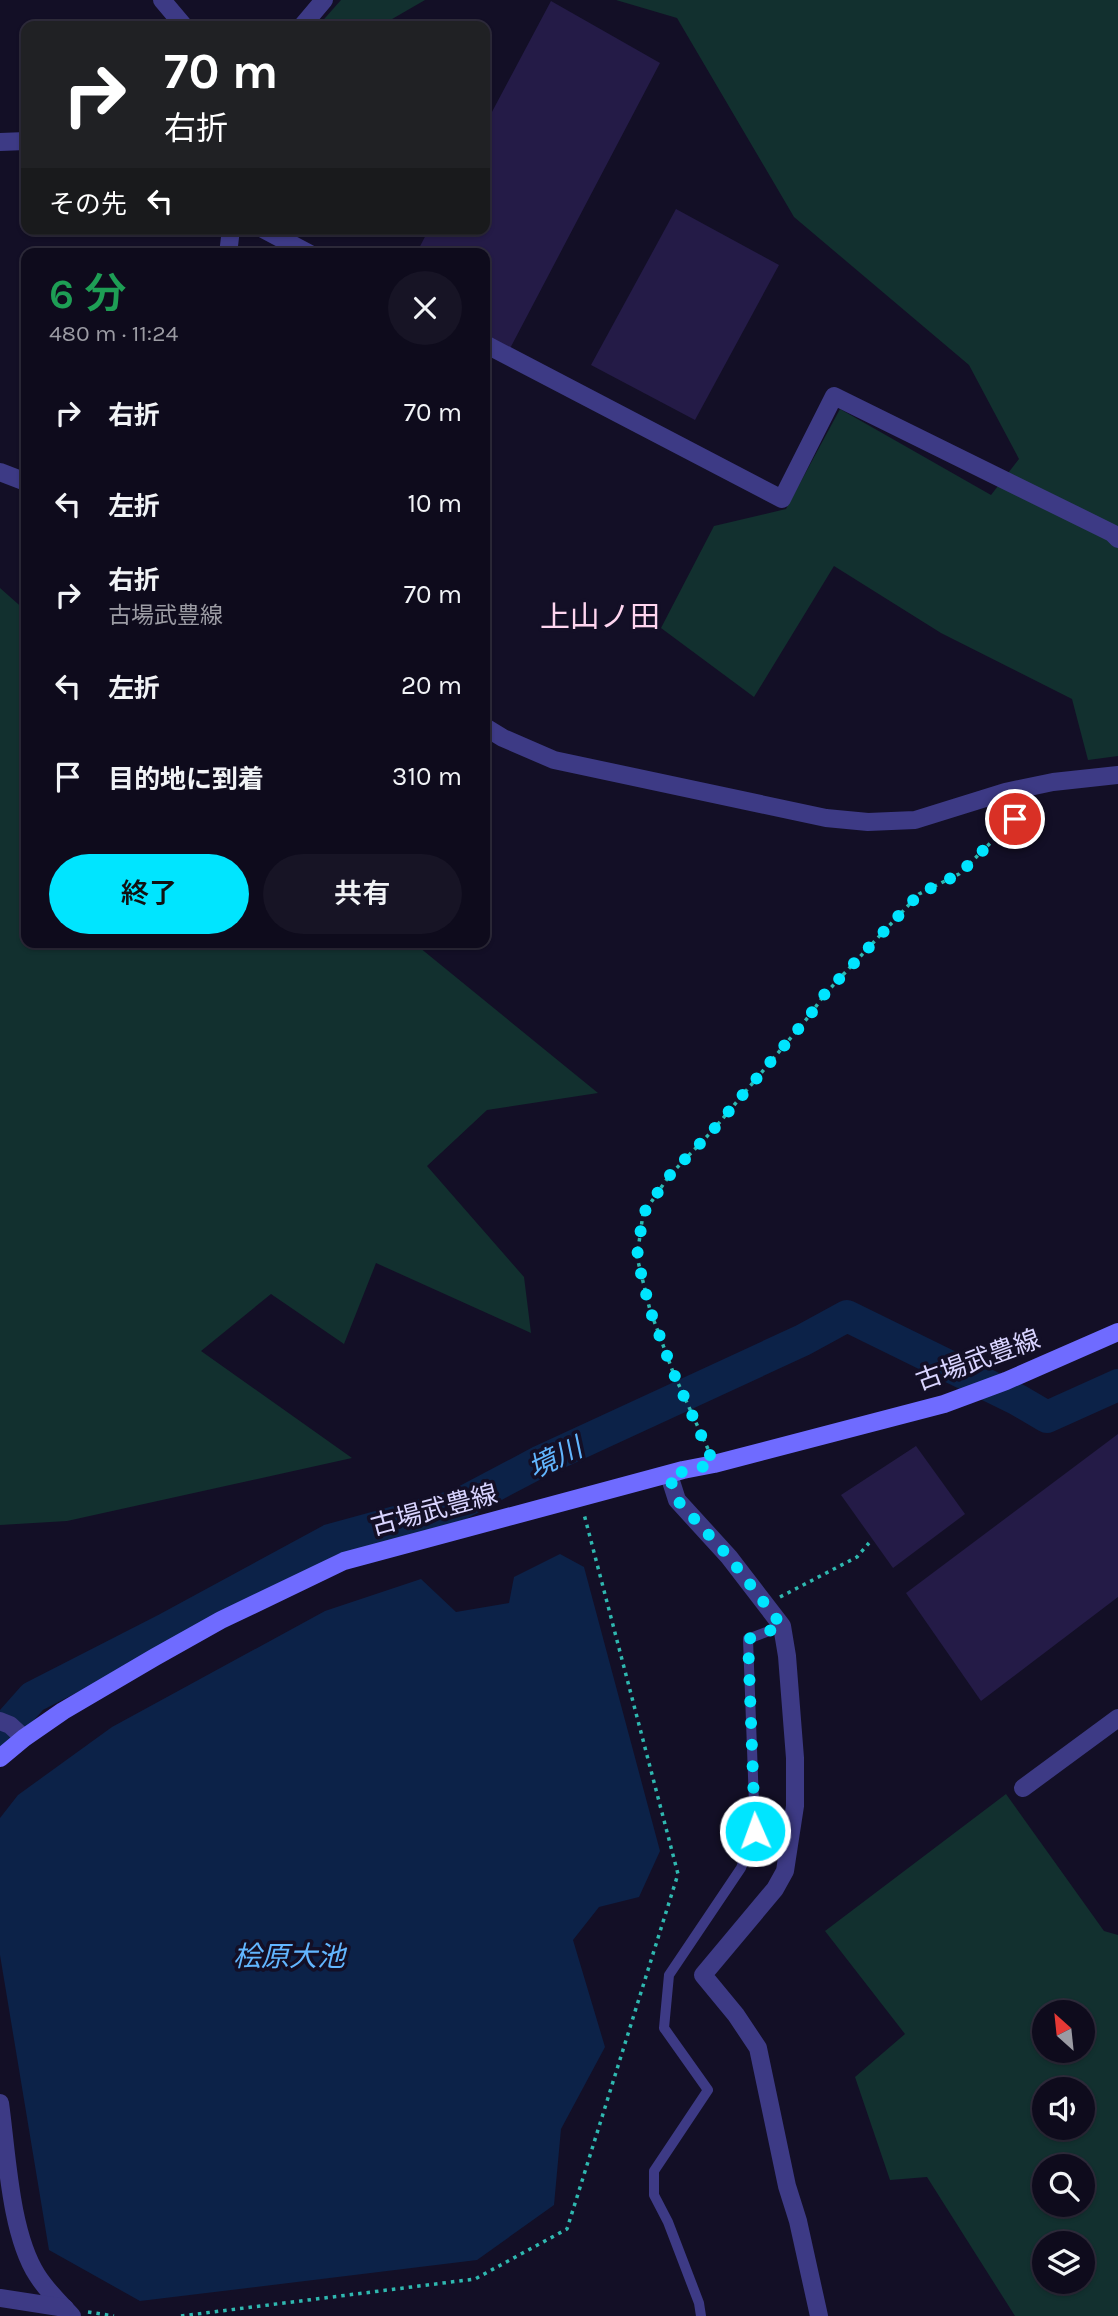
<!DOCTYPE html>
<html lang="ja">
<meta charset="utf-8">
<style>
:root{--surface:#0e0b1c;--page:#171425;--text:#f1f3f6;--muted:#9b9ba3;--line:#2e2b3b;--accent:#00e5ff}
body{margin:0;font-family:Karla,"Noto Sans JP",sans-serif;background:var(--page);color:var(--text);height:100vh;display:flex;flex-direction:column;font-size:26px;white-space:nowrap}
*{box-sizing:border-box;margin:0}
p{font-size:23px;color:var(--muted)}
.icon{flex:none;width:38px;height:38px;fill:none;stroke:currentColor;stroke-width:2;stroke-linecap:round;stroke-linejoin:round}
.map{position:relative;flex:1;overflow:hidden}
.details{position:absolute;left:21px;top:248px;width:469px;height:700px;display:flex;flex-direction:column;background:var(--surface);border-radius:14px;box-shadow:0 2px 5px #0004,0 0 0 2px var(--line)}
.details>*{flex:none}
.guide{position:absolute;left:21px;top:21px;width:469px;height:214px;border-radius:14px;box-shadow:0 2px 5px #0004,0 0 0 2px var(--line);background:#202124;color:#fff;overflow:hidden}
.needle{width:46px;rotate:333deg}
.tools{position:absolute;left:1032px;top:2000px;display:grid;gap:14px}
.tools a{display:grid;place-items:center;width:63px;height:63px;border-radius:50%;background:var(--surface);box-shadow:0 2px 5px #0004,0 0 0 2px var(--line);font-size:35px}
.pin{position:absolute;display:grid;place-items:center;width:60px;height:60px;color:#fff;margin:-30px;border:4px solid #fff;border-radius:50%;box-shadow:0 2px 7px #0007}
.me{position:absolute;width:77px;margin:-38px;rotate:358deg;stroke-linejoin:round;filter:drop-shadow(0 0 5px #0008)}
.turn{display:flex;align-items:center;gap:24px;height:147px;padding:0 28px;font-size:32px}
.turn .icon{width:91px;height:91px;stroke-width:2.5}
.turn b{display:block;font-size:49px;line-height:60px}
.then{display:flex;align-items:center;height:66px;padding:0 28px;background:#0003;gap:14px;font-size:26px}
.round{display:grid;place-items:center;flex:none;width:74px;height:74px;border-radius:37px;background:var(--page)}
.summary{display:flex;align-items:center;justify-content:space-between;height:119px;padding:0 28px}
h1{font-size:42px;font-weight:600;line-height:52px;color:#1e9e55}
.primary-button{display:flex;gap:14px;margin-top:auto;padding:14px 28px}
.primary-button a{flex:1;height:80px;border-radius:42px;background:var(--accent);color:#111;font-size:28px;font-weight:600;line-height:80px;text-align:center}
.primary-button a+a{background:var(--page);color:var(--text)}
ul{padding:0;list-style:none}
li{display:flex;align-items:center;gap:21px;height:91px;padding:0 28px}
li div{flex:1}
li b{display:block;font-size:26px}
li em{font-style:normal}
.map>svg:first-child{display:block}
</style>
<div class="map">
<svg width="1118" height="2316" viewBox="0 0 1118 2316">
<rect width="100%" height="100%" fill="#130f26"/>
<g fill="#12302f" fill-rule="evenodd">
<path d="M341,0H425L380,26H318Z"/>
<path d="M616,0H1118V756L1088,760L1072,699L941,633L834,566L754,697L661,628L714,526L786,509L840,409L991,495L1019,459L969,365L794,217L677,18Z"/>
<path d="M0,588L26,611V943H414L598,1093L487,1110L427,1166L524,1277L531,1333L376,1263L344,1344L271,1294L201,1351L352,1458L67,1521L0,1525Z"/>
<path d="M1006,1794L1104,1931L1118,1935V2316H1015L927,2177L890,2180L855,2077L905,2034L825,1931ZM1045,2012H1083V2051H1045ZM1045,2090H1083V2128H1045ZM1045,2166H1083V2205H1045ZM1045,2244H1083V2282H1045Z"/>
</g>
<path fill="#0c2248" d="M560,1554L584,1567L660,1851L639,1897L599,1907L573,1940L605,2047L561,2129L554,2205L477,2260L140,2301L49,2250L0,1955V1818L18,1795L112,1727L325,1611L421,1579L456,1612L509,1603L514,1577Z"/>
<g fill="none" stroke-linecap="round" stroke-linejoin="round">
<path stroke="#0c2248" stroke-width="32" d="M0,1734L33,1697L164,1630L330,1540L458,1505L541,1461L803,1340L847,1316L1018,1400L1047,1417L1118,1385"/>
</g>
<g fill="#241b47">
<path d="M551,1L660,63L506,356L485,344V254H416L429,229H485V125Z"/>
<path d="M676,209L779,265L695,420L591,365Z"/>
<path d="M1118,1434V1597L981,1701L906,1593Z"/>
<path d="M916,1446L965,1514L893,1568L841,1495Z"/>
</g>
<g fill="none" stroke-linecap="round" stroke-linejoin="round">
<g stroke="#2fb8b0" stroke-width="3.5" stroke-dasharray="3.5 5" stroke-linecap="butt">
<path d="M708,1449L673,1372L650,1310L637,1257L643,1214L669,1176L714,1129L810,1015L824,995L919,894L959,874L1029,805"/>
<path d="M780,1597L857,1557L869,1543"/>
<path d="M88,2312L114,2316"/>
<path d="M181,2316L475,2279L567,2229L678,1874L584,1514"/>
</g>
<path stroke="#3d3a85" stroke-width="10" d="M701,2316L699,2303L668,2222L654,2195V2171L708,2090L664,2028L669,1975L741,1868L755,1831L748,1639L782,1626"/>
<g stroke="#3d3a85" stroke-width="18">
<path d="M162,0L184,26"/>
<path d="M302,26L324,0"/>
<path d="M0,142L26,141"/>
<path d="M263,229L310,254"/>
<path d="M228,254L231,229"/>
<path d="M485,344L782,499L834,396L1112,533L1118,539"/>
<path d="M0,472L26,482"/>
<path d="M485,727L503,738L554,760L826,818L868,822L915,820L1005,792L1053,782L1118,775"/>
<path d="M669,1475L677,1500L729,1557L782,1626L787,1656L795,1758V1806L785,1871L775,1889L703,1975L736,2015L758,2048L787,2186L798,2221L819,2316"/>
<path d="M0,1721L10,1725L24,1738"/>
<path d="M1023,1788L1118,1718"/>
<path d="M0,2103C7,2153 10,2233 37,2275C47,2291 60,2303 72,2316"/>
<path d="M0,2298L65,2308"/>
</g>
<path stroke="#6f6bff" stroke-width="18" d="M0,1758L24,1738L63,1711L155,1657L221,1620L344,1561L683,1470L714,1464L944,1404L1006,1381L1118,1332"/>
</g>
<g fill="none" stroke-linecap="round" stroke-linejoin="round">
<path stroke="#00e5ff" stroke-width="12" stroke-dasharray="0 21.6" d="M755,1831L748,1639L782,1626L729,1557L677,1500L669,1475L714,1464L673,1372L650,1310L637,1257L643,1214L669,1176L714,1129L810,1015L824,995L919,894L959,874L1015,819"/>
</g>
<g text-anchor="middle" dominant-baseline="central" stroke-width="7" stroke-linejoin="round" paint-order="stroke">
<g font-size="26" fill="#d9d4ff" stroke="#130f26">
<text transform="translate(978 1360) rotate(-20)">古場武豊線</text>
<text transform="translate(434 1510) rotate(-15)">古場武豊線</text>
</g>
<g font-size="28" font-style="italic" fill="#62b6ff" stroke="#130f26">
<text transform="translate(555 1458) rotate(-26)">境川</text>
<text x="289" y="1956">桧原大池</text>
</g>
<g font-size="30" fill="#ffd6f0" stroke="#130f26">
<text x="600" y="617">上山ノ田</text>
</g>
</g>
</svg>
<div class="tools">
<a><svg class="needle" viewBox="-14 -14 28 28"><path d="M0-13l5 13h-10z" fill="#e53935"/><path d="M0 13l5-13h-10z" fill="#9b9ba3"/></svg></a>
<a><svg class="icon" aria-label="sound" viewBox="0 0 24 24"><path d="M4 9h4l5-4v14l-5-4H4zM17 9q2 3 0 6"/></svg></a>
<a><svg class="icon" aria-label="search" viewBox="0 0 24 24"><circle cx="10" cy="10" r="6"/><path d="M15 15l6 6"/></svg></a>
<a><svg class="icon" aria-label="layers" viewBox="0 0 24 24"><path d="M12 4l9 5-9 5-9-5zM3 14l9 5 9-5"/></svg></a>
</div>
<div class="pin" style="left:1015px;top:819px;background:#d93025"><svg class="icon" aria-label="arrive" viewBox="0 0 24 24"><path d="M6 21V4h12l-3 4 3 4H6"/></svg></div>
<svg class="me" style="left:755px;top:1831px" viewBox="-20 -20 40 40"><circle r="17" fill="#00e5ff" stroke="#fff" stroke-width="3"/><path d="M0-11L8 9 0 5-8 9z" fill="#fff"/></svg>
<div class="guide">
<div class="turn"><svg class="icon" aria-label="right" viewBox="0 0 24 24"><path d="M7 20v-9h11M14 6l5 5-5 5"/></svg><div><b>70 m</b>右折</div></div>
<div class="then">その先<svg class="icon" aria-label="left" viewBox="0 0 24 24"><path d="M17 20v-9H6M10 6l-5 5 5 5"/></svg></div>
</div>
<section class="details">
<div class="summary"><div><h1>6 分</h1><p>480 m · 11:24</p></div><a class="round"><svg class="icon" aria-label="close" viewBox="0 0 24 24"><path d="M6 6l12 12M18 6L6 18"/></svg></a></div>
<ul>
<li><svg class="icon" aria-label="right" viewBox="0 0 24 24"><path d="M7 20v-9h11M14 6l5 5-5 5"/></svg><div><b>右折</b></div><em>70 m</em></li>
<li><svg class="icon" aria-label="left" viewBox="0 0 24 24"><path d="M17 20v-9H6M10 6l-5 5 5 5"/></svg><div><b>左折</b></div><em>10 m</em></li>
<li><svg class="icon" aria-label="right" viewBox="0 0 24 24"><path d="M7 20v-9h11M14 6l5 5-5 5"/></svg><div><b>右折</b><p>古場武豊線</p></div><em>70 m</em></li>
<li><svg class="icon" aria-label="left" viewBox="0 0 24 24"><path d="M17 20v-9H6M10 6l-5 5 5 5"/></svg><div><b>左折</b></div><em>20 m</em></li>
<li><svg class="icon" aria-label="arrive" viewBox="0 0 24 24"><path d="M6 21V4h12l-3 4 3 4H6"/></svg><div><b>目的地に到着</b></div><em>310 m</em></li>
</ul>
<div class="primary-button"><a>終了</a><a>共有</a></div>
</section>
</div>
